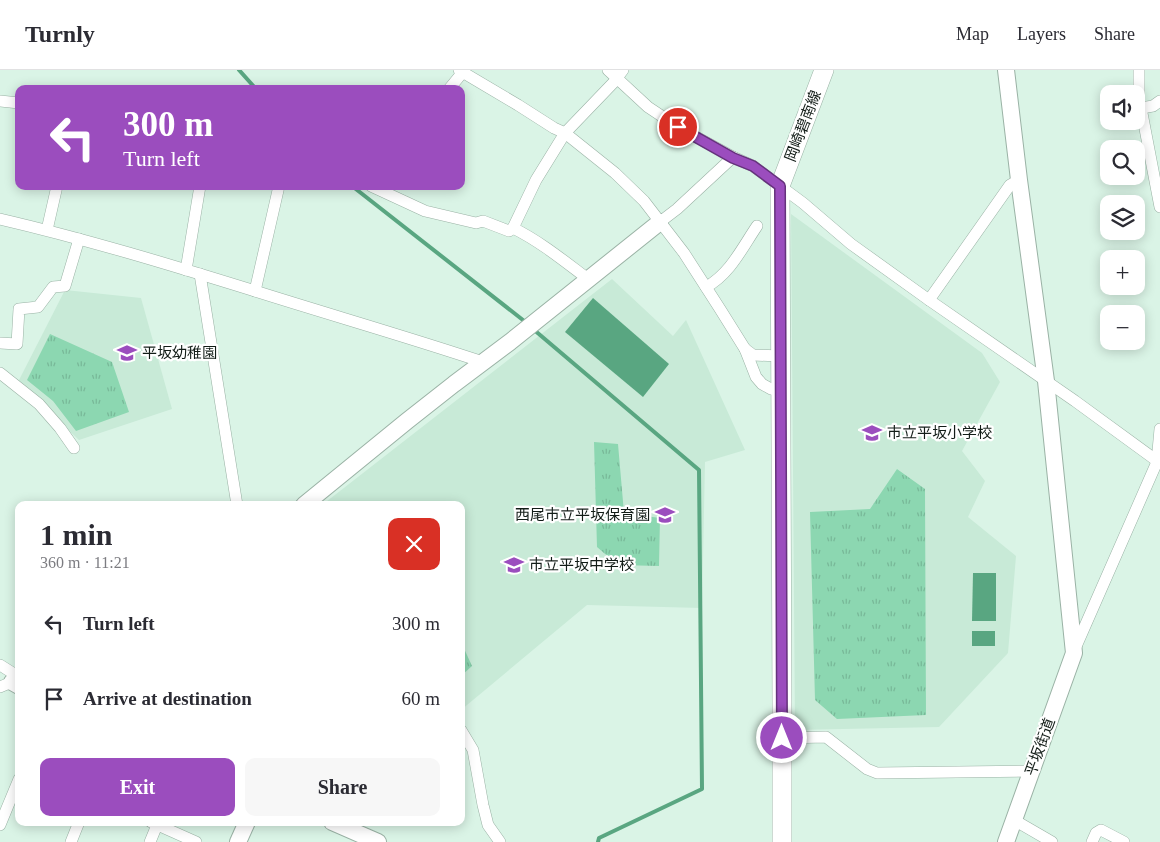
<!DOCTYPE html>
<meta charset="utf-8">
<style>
:root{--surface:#fff;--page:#f7f7f7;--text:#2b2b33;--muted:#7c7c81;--line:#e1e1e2;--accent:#9b4dbe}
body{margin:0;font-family:"Times New Roman","Noto Sans JP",serif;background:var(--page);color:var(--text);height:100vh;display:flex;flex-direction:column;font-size:19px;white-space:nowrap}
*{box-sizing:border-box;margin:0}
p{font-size:16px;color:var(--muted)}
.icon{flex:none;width:28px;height:28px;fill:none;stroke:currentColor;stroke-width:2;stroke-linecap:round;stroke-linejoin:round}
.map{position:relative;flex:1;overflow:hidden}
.side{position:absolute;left:15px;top:431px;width:450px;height:325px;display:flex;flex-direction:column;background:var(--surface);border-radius:10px;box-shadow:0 2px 12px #0003}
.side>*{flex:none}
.hud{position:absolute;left:15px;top:15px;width:450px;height:105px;border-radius:10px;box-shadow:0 2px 12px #0003;background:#9b4dbe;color:#fff;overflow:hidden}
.tools{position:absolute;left:1100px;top:15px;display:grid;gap:10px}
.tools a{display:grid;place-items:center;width:45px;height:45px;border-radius:10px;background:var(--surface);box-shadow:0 2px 12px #0003;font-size:25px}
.pin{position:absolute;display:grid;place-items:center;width:42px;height:42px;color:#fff;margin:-21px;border:2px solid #fff;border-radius:50%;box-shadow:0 1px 5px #0007}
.me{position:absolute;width:55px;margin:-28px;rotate:0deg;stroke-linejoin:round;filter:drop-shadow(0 0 4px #0008)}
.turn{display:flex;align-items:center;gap:18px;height:105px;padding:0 25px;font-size:22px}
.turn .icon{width:65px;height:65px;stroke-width:2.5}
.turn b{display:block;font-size:35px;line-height:42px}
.round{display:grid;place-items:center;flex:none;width:52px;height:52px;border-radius:10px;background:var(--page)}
.summary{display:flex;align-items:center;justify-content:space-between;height:85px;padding:0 25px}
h1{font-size:30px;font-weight:600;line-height:38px}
.cta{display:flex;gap:10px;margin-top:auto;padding:10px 25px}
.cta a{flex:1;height:58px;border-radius:10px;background:var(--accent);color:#fff;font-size:20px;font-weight:600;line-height:58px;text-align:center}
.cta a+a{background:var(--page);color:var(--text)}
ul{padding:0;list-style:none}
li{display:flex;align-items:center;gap:15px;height:75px;padding:0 25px}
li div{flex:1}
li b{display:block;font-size:19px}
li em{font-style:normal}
header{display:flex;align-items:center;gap:30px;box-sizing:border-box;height:70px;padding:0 25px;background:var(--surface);border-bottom:1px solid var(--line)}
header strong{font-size:24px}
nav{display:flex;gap:28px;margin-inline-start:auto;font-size:18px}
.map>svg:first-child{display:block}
</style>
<header>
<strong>Turnly</strong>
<nav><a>Map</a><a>Layers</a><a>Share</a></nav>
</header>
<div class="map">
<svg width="1160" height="772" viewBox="0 0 1160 772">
<defs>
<pattern id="grass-tufts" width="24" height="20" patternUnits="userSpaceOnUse" patternTransform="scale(1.25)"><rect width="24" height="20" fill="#8cd7b1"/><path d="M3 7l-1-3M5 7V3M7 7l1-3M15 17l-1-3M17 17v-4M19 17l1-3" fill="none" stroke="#78b898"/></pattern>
</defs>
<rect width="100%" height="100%" fill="#daf4e6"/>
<g fill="#c8ead7">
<path d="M791,144L982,283L1000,312L962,381L985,411L968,447L1016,486L1008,583L939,657L795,660Z"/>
<path d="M612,209L673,266L686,250L745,380L705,392L702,538L587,535L461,640V435H322Z"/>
<path d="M65,220L141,228L172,339L79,370L18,312Z"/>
</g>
<g fill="url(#grass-tufts)">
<path d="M50,264L112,292L129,342L76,361L53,331L27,310Z"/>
<path d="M594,372L618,374L624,443L660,448L659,496L618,495L597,477Z"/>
<path d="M897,399L925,419L926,645L837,649L815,630L810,442L870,439Z"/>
<path d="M461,572L472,596L461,606Z"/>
</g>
<g fill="#59a681">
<path d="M593,228L669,294L643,327L565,262Z"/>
<path d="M973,503H996V551H972Z"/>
<rect x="972" y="561" width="23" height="15"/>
</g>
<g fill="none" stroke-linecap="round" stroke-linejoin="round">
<g stroke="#59a681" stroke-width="4">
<path d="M239,0L256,19"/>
<path d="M352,116L528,254"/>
<path d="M533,259L699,400L702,719L599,768L598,772"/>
</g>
<defs>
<g id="street">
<path d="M459,0L518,35L554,58L565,63L615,103L644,131L684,183L720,239L745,279L756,307L762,314L771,319L781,320"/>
<path d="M608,0L648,37L678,57L733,87L753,96L803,133L851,174L929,230L1075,331L1160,393"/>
<path d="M1139,0V33L1141,38L1160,137"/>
<path d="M449,19L463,2"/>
<path d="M0,31L19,33"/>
<path d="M1141,38L1153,36L1160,31"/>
<path d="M371,116L425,141L476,153L483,151L509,161L513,158L536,110L565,63L614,12L623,0"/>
<path d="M0,149C86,169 171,195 255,221C331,245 408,267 483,292"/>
<path d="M660,152L677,139L733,87"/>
<path d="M513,158C541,172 564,191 588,209"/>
<path d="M47,160L57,116"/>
<path d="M186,200L200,116"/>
<path d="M200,204L237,435"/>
<path d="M706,217C730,204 742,178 757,156"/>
<path d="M255,221L279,116"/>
<path d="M929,230L1010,115L1019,110"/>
<path d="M0,273L17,274L19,239L38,237L53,217L65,216L79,169"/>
<path d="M745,279L753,285L781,286"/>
<path d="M0,303L39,334L60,358L74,378"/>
<path d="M1074,581L1157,392L1160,359"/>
<path d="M0,595L19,607"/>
<path d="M0,617L19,609"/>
<path d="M461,660L473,680L483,735L488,755L500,772"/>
<path d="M782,668L826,667L867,699L877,703L1032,701"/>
<path d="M1014,750L1052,772"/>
<path d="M151,752L196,772"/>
<path d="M0,755L19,709"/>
<path d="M71,772L79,752"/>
<path d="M150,772L157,755"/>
<path d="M1092,772L1096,763L1101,760L1124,772"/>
</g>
<g id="secondary">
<path d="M304,435L407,351L454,314L510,272L660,152"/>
<path d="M12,612L19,616"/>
<path d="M332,752L378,772"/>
<path d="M238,772L247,752"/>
<path d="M1006,772L1074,583L1046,311L1019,110L1006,0"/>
</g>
<path id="primary" d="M782,772V636L780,116L824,0"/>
</defs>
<use href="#street" stroke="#9ab2a5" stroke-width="12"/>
<use href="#secondary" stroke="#9ab2a5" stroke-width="18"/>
<use href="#primary" stroke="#9ab2a5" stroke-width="20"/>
<use href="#street" stroke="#fff" stroke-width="11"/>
<use href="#secondary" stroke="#fff" stroke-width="16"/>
<use href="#primary" stroke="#fff" stroke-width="19"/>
</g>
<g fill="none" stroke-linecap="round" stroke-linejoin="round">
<defs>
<path id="route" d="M678,57L733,88L753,96L780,116L782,668"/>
</defs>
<use href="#route" stroke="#65327c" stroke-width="12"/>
<use href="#route" stroke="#9b4dbe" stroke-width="9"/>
</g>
<defs>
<symbol id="school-bare" viewBox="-9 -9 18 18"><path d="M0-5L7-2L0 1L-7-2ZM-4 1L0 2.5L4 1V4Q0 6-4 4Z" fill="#9b4dbe" stroke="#fff" stroke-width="2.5" paint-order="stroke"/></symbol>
</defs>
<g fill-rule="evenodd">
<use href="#school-bare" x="113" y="269" width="28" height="28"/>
<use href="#school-bare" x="858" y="349" width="28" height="28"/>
<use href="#school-bare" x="651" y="431" width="28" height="28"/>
<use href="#school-bare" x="500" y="481" width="28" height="28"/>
</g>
<g text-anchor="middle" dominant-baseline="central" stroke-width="4.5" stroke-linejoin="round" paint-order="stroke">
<g font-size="15" fill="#121c17" stroke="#fff">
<text transform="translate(803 56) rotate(-69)">岡崎碧南線</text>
<text transform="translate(1040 677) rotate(-70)">平坂街道</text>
</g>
<g font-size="15" fill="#121c17" stroke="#fff" text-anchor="start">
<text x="142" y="283">平坂幼稚園</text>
<text x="887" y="363">市立平坂小学校</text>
<text x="650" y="445" text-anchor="end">西尾市立平坂保育園</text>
<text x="529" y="495">市立平坂中学校</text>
</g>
</g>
</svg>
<div class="tools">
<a><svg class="icon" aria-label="sound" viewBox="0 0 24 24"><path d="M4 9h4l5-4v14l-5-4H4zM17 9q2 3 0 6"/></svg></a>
<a><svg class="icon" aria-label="search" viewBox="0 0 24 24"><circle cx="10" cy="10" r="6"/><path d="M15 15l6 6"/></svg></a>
<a><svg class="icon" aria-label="layers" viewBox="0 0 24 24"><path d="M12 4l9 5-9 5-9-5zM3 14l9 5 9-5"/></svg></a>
<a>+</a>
<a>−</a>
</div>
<div class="pin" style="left:678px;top:57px;background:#d93025"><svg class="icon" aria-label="arrive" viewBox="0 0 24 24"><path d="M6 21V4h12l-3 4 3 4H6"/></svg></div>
<svg class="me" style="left:782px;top:668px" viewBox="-20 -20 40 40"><circle r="17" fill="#9b4dbe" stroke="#fff" stroke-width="3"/><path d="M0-11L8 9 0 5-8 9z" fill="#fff"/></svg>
<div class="hud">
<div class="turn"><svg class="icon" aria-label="left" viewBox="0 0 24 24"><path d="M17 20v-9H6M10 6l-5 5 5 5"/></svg><div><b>300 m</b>Turn left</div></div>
</div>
<section class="side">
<div class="summary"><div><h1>1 min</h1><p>360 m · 11:21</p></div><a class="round" style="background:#d93025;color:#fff"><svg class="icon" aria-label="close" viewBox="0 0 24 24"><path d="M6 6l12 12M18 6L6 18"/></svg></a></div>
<ul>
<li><svg class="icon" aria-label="left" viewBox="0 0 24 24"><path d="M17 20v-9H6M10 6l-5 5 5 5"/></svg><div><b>Turn left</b></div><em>300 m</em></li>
<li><svg class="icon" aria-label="arrive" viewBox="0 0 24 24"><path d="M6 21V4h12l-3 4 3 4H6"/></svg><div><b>Arrive at destination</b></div><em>60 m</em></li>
</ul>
<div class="cta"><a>Exit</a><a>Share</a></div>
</section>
</div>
